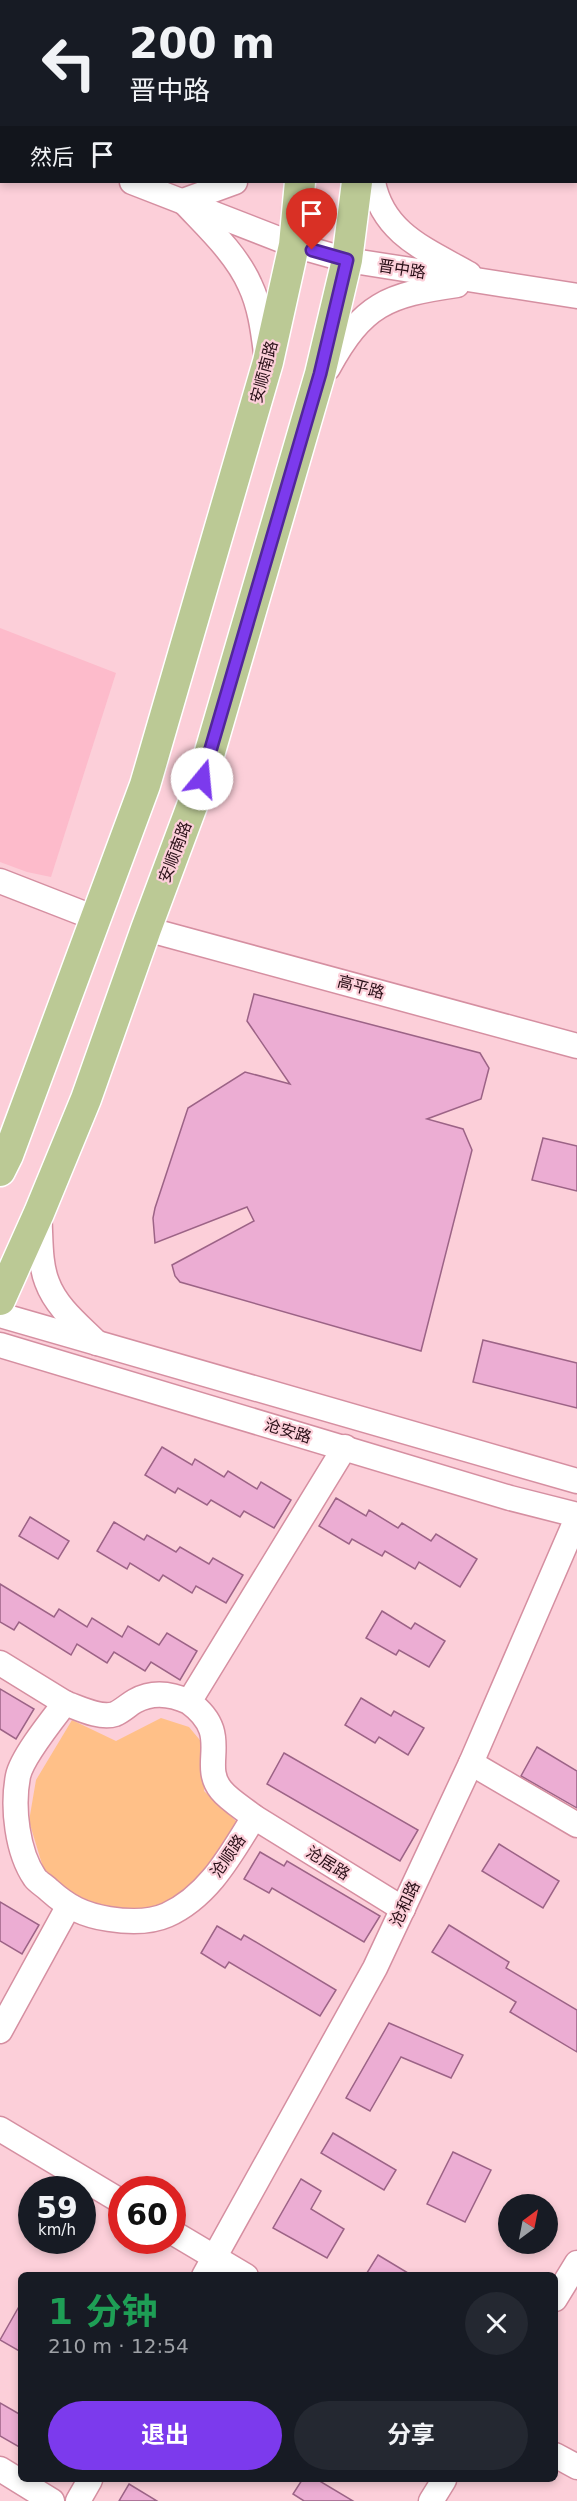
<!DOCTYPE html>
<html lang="zh">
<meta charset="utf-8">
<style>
:root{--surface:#171b24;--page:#242831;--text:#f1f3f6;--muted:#9ea1a6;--accent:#7c3aed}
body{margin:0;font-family:"DejaVu Sans","Noto Sans SC",sans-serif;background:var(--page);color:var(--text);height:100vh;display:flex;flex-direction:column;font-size:22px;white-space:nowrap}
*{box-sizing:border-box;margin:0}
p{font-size:20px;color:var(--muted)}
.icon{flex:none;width:33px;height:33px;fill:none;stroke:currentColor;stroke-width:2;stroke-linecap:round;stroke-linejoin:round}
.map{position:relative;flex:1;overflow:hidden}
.side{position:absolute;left:18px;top:2272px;width:540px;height:210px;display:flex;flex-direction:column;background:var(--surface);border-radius:9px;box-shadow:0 3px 9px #0003}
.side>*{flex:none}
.hud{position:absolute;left:0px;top:0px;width:578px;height:183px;box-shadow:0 3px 9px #0003;background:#171b24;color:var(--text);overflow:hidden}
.needle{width:39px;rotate:32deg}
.buttons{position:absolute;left:498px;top:2194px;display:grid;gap:12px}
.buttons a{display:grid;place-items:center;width:60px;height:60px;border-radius:50%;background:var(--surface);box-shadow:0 3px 9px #0003;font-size:30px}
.speed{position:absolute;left:18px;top:2176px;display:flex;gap:12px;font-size:30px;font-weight:700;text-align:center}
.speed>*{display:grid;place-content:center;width:78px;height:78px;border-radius:50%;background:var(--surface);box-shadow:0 3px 9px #0003;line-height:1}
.speed small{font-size:15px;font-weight:400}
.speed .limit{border:9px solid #d22;background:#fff;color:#111}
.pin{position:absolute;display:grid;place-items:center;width:51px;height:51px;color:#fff;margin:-62px -26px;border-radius:50% 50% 50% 0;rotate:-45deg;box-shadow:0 0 6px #0007}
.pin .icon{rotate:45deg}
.me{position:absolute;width:66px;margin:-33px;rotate:17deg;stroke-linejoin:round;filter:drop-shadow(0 0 4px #0008)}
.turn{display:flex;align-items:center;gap:21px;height:126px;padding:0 30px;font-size:27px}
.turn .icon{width:78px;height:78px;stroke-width:2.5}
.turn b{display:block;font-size:42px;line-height:51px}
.then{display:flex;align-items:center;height:57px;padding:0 30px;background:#0003;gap:12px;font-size:22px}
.round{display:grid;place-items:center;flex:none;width:63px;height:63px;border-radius:32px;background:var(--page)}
.overview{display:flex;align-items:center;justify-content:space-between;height:102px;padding:0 30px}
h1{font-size:36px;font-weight:700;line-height:45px;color:#1e9e55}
.button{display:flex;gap:12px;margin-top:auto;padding:12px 30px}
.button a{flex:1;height:69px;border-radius:36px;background:var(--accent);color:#fff;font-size:24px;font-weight:700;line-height:69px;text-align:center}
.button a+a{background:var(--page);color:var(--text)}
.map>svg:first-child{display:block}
</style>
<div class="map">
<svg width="577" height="2501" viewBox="0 0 577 2501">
<rect width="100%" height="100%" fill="#fccfd9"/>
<path fill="#fdbbcb" d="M0,628L116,673L51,877L27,872L0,862Z"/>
<path fill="#ffc088" d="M161,1718L189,1727L209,1751L204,1791L238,1823L201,1884L169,1912L80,1907L45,1874L29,1821L36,1780L72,1720L116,1741Z"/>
<g fill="#ecadd3" stroke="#9c6386" stroke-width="1.5">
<path d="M254,994L480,1053L489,1068L481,1099L427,1119L463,1129L472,1150L421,1351L180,1282L175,1276L172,1265L254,1221L247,1207L155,1243L153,1218L155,1208L188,1108L245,1072L290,1084L247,1021Z"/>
<path d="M543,1138L577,1146V1191L532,1180Z"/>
<path d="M483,1340L577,1363V1408L473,1382Z"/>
<path d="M162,1447L192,1465L195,1459L224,1477L228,1471L257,1489L261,1482L291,1500L274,1528L244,1511L240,1517L211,1500L207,1505L178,1488L175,1493L145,1475Z"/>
<path d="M336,1498L366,1516L369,1510L398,1528L402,1523L431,1541L436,1534L477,1559L460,1587L419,1562L415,1569L385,1551L382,1556L352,1539L349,1544L319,1526Z"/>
<path d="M30,1517L69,1541L58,1559L19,1536Z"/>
<path d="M114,1522L144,1540L147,1535L176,1552L180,1547L209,1564L213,1558L243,1575L226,1603L196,1586L192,1593L163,1575L159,1581L130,1563L127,1569L97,1551Z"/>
<path d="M0,1584L54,1617L59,1609L87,1627L92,1618L122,1637L128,1626L159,1645L167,1633L197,1651L180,1680L151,1662L145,1671L114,1652L107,1663L77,1644L71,1655L19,1622L14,1630L0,1622Z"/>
<path d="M382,1611L411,1629L415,1623L445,1641L429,1667L399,1650L396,1655L366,1638Z"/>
<path d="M0,1689L34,1709L16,1739L0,1729Z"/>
<path d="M361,1698L391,1716L394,1711L424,1728L408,1755L379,1737L375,1743L345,1725Z"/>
<path d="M537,1747L577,1771V1808L521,1776Z"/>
<path d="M284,1753L418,1830L400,1861L267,1784Z"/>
<path d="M499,1844L559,1881L543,1908L482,1871Z"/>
<path d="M260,1852L284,1866L287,1861L380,1916L364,1942L272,1888L269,1893L244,1879Z"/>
<path d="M0,1902L39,1925L22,1954L0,1941Z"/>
<path d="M449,1925L509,1962L506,1968L577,2010V2052L510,2012L516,2002L432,1952Z"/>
<path d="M217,1926L241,1940L244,1935L336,1990L320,2016L229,1962L225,1968L201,1953Z"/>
<path d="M389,2023L463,2055L451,2078L401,2057L370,2111L346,2098Z"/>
<path d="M333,2133L396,2170L384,2190L321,2153Z"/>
<path d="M453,2152L491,2170L465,2222L427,2204Z"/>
<path d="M301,2179L321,2191L311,2209L344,2229L327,2258L273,2228Z"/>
<path d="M378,2255L413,2276H365Z"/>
<path d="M21,2303V2352L0,2340Z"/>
<path d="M0,2403L21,2415V2448L0,2436Z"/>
<path d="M302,2480H318L353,2501H304L293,2494Z"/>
<path d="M129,2484L157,2501H119Z"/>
</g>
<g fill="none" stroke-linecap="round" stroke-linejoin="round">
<defs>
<g id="minor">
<path d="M0,132L2,133"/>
<path d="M132,182L294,245L347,260L577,296"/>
<path d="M235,182L183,201C206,226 236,253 250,285C260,306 263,330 266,353"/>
<path d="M373,182C383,234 427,250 469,274"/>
<path d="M328,368C363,304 387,295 457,285"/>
<path d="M0,881L95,918"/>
<path d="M146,929L577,1046"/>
<path d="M39,1213C41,1235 39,1262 47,1282C56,1307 79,1325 97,1343"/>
<path d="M0,1315L577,1481"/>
<path d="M0,1345L510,1498L577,1515"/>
<path d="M0,1663L65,1703"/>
<path d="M189,1702C172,1694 153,1691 135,1701C128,1705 122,1711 115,1714C100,1719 79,1708 65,1703C52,1720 22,1757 18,1776C12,1807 17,1852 35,1878C38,1882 45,1886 49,1890C68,1907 83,1915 109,1919C128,1922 149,1923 167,1915C209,1896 231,1854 254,1817C244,1809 229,1800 221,1790C199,1763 234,1735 189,1702L345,1447"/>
<path d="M471,1763L577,1825"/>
<path d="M254,1817L403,1909"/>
<path d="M0,2031L68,1907"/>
<path d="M0,2129L122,2202"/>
<path d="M172,2232L246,2276"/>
<path d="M204,2276L375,1968L471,1763L577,1518"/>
<path d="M555,2299L577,2263"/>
<path d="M555,2455L577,2467"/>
<path d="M0,2469L52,2501"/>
<path d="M78,2501L90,2480"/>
<path d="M431,2501L444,2480"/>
</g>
<g id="major">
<path d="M319,2V0"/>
<path d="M376,2L377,0"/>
<path d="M0,1171L8,1155L145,785L268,362L294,245L300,182"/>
<path d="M0,1300L39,1213L86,1099L146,929L202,779L320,374L347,260L357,182"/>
</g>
</defs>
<use href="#minor" stroke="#d58fa1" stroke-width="27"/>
<use href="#major" stroke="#fff" stroke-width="33"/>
<use href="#minor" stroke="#fff" stroke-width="24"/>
<use href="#major" stroke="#bbc995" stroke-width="30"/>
</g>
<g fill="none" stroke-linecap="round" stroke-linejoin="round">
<defs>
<path id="route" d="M202,779L320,374L347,260L312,250"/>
</defs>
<use href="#route" stroke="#51269a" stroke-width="15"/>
<use href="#route" stroke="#7c3aed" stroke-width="10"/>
</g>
<g text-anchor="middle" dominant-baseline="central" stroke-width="4.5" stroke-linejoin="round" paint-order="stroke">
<g font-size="16" fill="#2a1018" stroke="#fccfd9">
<text transform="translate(402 269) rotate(9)">晋中路</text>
<text transform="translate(264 372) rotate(-75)">安顺南路</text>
<text transform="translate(175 852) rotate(-69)">安顺南路</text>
<text transform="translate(361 987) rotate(15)">高平路</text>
<text transform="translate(288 1431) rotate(17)">沧安路</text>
<text transform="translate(228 1856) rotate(-55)">沧顺路</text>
<text transform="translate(328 1863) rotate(32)">沧居路</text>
<text transform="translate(405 1904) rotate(-65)">沧和路</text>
</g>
</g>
</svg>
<div class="buttons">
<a><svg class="needle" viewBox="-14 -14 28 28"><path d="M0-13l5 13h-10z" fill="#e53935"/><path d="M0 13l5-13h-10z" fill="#9ea1a6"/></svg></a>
</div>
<div class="speed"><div>59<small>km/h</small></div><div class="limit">60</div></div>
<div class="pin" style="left:312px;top:250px;background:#d93025"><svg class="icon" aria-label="arrive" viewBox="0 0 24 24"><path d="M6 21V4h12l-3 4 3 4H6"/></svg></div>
<svg class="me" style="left:202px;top:779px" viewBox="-20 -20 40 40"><circle r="19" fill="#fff"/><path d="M0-13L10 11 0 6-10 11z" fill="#7c3aed"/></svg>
<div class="hud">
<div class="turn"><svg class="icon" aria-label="left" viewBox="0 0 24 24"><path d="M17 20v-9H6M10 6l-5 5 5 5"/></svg><div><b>200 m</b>晋中路</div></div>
<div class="then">然后<svg class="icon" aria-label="arrive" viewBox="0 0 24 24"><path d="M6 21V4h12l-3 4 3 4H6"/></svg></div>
</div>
<section class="side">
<div class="overview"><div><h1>1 分钟</h1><p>210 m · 12:54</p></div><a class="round"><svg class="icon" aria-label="close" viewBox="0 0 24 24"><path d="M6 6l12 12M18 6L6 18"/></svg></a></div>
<div class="button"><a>退出</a><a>分享</a></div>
</section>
</div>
